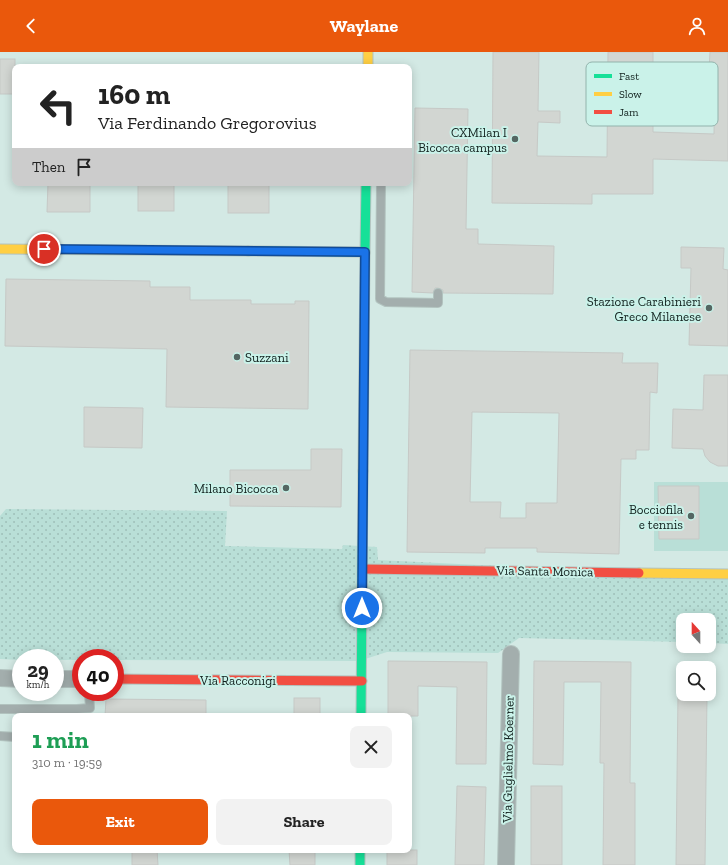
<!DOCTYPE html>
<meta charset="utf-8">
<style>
:root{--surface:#fff;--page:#f2f2f2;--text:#222;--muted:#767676;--accent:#ea580c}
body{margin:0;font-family:"Zilla Slab",serif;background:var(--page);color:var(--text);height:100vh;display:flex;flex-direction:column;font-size:15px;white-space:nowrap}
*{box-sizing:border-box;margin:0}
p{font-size:13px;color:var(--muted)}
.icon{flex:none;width:22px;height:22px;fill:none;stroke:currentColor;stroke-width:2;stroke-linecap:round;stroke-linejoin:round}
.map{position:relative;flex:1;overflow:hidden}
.sheet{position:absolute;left:12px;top:661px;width:400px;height:140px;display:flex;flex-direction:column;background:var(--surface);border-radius:8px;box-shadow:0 2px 10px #0003}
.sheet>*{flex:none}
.banner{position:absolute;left:12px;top:12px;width:400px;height:122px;border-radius:8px;box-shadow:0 2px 10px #0003;background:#fff;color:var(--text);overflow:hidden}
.needle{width:26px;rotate:339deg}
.buttons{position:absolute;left:676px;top:561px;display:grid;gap:8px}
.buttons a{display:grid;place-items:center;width:40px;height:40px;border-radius:8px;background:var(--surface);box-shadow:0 2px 10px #0003;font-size:20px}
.speed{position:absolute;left:12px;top:597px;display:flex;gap:8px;font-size:20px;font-weight:700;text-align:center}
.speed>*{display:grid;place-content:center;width:52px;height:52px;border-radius:50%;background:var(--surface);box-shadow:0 2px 10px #0003;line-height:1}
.speed small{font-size:10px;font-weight:400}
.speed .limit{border:6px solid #d22;background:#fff;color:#111}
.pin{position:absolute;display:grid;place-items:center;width:34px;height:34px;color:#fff;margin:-17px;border:2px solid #fff;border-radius:50%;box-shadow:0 1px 4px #0007}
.me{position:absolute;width:44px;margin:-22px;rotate:0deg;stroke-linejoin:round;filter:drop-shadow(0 0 3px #0008)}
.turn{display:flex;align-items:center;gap:14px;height:84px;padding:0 20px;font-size:18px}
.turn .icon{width:52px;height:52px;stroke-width:2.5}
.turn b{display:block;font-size:28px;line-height:34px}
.then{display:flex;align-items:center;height:38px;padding:0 20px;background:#0003;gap:8px;font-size:15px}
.round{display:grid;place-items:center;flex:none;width:42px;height:42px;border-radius:8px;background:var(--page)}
.head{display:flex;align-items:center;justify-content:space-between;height:68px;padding:0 20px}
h1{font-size:24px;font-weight:800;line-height:30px;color:#1e9e55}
.action{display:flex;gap:8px;margin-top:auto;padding:8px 20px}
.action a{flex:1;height:46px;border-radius:8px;background:var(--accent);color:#fff;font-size:16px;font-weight:800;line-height:46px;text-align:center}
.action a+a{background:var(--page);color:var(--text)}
header{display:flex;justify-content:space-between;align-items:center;height:52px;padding:0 20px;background:var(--accent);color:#fff;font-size:18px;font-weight:800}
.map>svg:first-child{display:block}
</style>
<header><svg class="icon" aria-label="back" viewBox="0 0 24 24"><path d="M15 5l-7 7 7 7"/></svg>Waylane<svg class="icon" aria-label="person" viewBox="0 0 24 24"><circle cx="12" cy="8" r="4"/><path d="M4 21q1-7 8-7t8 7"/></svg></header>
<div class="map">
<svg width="728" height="813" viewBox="0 0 728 813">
<defs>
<pattern id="grass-dots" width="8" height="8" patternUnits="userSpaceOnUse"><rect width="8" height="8" fill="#b9dfd7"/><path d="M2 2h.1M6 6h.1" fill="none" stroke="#9ebfb8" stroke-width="1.8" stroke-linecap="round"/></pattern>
</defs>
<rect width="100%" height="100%" fill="#d3e9e4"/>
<path fill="url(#grass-dots)" d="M6,457L227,459L225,494L342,497L343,493L377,495L378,508L728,525V592L709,591V568H683V590L519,586L498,601L387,600L359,609L115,608V606H81V608H55V606H21V608L0,607V464Z"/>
<rect fill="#b9dfd7" x="654" y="430" width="74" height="69"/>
<g fill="#d2d6d2" stroke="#c6c9c6" fill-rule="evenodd">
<path d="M493,0H539L538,59H560V71L538,70L537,104L607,105L608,0H653V80L714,82L715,18H709L710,0H728V109L653,107V142H592V152L492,151Z"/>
<rect x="0" y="7" width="15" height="35"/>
<path d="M415,56L468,57L466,177H478V192L554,194L553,242L443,241V238L438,236H435L433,241L412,240Z"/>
<path d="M48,131H90V160H47Z"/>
<rect x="138" y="131" width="36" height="28"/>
<rect x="228" y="131" width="41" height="30"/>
<path d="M681,195L724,196L723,217L728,218V294L689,293L691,216H681Z"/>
<path d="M6,227L150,229V235H190V248H251V252H295V249H309L308,357L166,355L167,297L5,294Z"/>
<path d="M410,298L623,301L622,311H658L657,341L650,340L649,398H636V407H621L619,502L537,500V496H485V501L407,500ZM472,360L559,361L557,451H526V466H500L501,450H470Z"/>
<path d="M704,323H728V414H718L710,410L705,404L703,397L672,396L673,357L703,358Z"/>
<path d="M84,355L143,356L142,396L84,395Z"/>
<path d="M311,397H342L341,455L230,454V418H311Z"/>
<path d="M658,434H699V487H659Z"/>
<path d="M388,609L487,610L486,712H456L457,635L418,634V664H388Z"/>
<path d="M534,609L631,610L630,731H635V813H603L604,711H600L601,630H564L563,713L533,712Z"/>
<path d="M678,642H707L705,813H676Z"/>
<rect x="294" y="646" width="26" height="18"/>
<path d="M106,647L206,648V664H105Z"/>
<path d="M457,734L486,735L484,813H455Z"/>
<rect x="531" y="734" width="31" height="79"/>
<path d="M132,798H157L158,813H132Z"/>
<path d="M289,798H315V813H290Z"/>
<rect x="387" y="798" width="30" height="15"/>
</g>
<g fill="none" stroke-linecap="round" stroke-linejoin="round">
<defs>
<g id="lane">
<path d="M381,131L380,247L386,250L438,251V241"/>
<path d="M0,657H77L90,656L89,640"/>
<path d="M0,684L15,685"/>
</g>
<g id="street">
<path d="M0,626L21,627"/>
<path d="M55,627H81"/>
<path d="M506,813L511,602"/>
</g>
<g id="fast">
<path d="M248,199L365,200"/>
<path d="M365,201L366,131"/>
<path d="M361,664L363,419"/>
<path d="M360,798V813"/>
</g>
<g id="slow">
<path d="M368,0V15"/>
<path d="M0,197L248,199"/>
<path d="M363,419L365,201"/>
<path d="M639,521L728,522"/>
</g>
<g id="jam">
<path d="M363,517L639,521"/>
<path d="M115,627L362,629"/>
</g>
</defs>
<use href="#lane" stroke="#b2c3bf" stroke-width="10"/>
<use href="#street" stroke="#b2c3bf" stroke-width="18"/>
<use href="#fast" stroke="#b2c3bf" stroke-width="11"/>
<use href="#slow" stroke="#b2c3bf" stroke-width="11"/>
<use href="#jam" stroke="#b2c3bf" stroke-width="11"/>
<use href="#lane" stroke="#a3aead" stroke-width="8"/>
<use href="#street" stroke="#a3aead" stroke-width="16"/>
<use href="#fast" stroke="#16e098" stroke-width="9"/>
<use href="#slow" stroke="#ffcf43" stroke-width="9"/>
<use href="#jam" stroke="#f24e42" stroke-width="9"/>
</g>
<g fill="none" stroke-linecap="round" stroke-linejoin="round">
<defs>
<path id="route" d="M44,197L365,200L362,556"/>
</defs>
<use href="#route" stroke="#114b97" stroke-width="10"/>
<use href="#route" stroke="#1a73e8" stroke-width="7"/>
</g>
<g fill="#546662" stroke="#caf2e9" stroke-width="1.5">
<circle cx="515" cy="87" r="4"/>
<circle cx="709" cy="256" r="4"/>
<circle cx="237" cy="305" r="4"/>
<circle cx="286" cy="436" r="4"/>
<circle cx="691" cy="464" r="4"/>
</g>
<g text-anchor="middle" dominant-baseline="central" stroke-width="4" stroke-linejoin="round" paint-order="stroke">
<g font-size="13" fill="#101f1c" stroke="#caf2e9" text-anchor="end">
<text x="507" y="80">CXMilan I<tspan x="507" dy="15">Bicocca campus</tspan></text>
<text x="701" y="249">Stazione Carabinieri<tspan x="701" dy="15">Greco Milanese</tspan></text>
<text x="245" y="305" text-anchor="start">Suzzani</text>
<text x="278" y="436">Milano Bicocca</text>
<text x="683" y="457">Bocciofila<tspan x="683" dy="15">e tennis</tspan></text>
</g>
<g font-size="13" fill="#101f1c" stroke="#caf2e9">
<text transform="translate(545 519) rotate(1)">Via Santa Monica</text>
<text x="238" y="628">Via Racconigi</text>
<text transform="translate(508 707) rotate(-89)">Via Guglielmo Koerner</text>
</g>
</g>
<rect x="586" y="10" width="132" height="64" rx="6" fill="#caf2e9" stroke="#92b3ac" stroke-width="1"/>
<rect x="594" y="22" width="18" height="4" fill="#16e098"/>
<rect x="594" y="40" width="18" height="4" fill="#ffcf43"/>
<rect x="594" y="58" width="18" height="4" fill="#f24e42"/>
<g font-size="11" fill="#101f1c">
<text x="619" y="28">Fast</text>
<text x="619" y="46">Slow</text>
<text x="619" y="64">Jam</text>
</g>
</svg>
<div class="buttons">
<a><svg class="needle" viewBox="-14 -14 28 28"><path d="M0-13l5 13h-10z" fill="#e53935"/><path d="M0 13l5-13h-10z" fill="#767676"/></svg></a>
<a><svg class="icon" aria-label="search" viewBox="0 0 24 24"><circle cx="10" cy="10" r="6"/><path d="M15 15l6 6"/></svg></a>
</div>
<div class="speed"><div>29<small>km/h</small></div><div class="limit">40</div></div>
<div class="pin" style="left:44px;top:197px;background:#d93025"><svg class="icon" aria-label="arrive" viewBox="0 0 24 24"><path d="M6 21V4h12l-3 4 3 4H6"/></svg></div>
<svg class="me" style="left:362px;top:556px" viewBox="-20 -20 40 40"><circle r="17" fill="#1a73e8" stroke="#fff" stroke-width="3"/><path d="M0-11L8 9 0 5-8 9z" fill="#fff"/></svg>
<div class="banner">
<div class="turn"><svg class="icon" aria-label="left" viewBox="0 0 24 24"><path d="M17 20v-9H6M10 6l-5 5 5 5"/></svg><div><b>160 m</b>Via Ferdinando Gregorovius</div></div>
<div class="then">Then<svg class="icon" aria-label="arrive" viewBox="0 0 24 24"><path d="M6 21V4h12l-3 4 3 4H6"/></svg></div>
</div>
<section class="sheet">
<div class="head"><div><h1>1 min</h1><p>310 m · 19:59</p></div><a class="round"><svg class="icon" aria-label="close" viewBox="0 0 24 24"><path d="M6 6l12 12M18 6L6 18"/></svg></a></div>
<div class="action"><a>Exit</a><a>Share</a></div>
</section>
</div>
